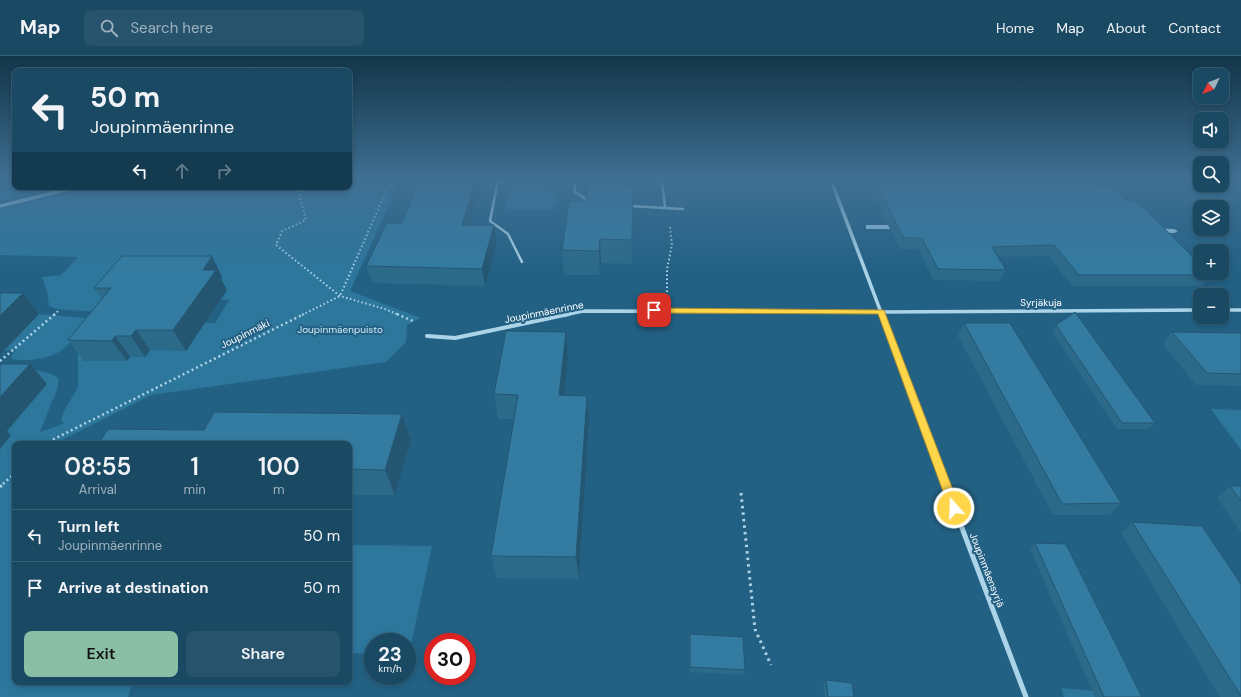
<!DOCTYPE html>
<meta charset="utf-8">
<style>
:root{--surface:#1a4963;--page:#27536c;--text:#f1f3f6;--muted:#9fb2be;--line:#386178;--accent:#8abfa5}
body{margin:0;font-family:"DM Sans",sans-serif;background:var(--page);color:var(--text);height:100vh;display:flex;flex-direction:column;font-size:15px;white-space:nowrap}
*{box-sizing:border-box;margin:0}
p{font-size:13px;color:var(--muted)}
.icon{flex:none;width:22px;height:22px;fill:none;stroke:currentColor;stroke-width:2;stroke-linecap:round;stroke-linejoin:round}
.map{position:relative;flex:1;overflow:hidden}
.side{position:absolute;left:12px;top:385px;width:340px;height:244px;display:flex;flex-direction:column;background:var(--surface);border-radius:8px;box-shadow:0 2px 6px #0003,0 0 0 1px var(--line)}
.side>*{flex:none}
.banner{position:absolute;left:12px;top:12px;width:340px;height:122px;border-radius:8px;box-shadow:0 2px 6px #0003,0 0 0 1px var(--line);background:#1a4963;color:var(--text);overflow:hidden}
.needle{width:26px;rotate:227deg}
.tools{position:absolute;left:1193px;top:12px;display:grid;gap:8px}
.tools a{display:grid;place-items:center;width:36px;height:36px;border-radius:8px;background:var(--surface);box-shadow:0 2px 6px #0003,0 0 0 1px var(--line);font-size:20px}
.speed{position:absolute;left:364px;top:577px;display:flex;gap:8px;font-size:20px;font-weight:700;text-align:center}
.speed>*{display:grid;place-content:center;width:52px;height:52px;border-radius:50%;background:var(--surface);box-shadow:0 2px 6px #0003,0 0 0 1px var(--line);line-height:1}
.speed small{font-size:10px;font-weight:400}
.speed .limit{border:6px solid #d22;background:#fff;color:#111}
.pin{position:absolute;display:grid;place-items:center;width:34px;height:34px;color:#fff;margin:-17px;border-radius:8px;box-shadow:0 2px 6px #0006}
.me{position:absolute;width:44px;margin:-22px;rotate:340deg;stroke-linejoin:round;filter:drop-shadow(0 0 3px #0008)}
.turn{display:flex;align-items:center;gap:14px;height:84px;padding:0 12px;font-size:18px}
.turn .icon{width:52px;height:52px;stroke-width:2.5}
.turn b{display:block;font-size:28px;line-height:34px}
.lanes{display:flex;align-items:center;height:38px;padding:0 12px;background:#0003;justify-content:center;gap:20px;direction:ltr}
.lanes .off{opacity:.35}
.eta{display:flex;justify-content:space-evenly;align-items:center;height:68px;text-align:center}
.eta b{font-size:24px;font-weight:600;line-height:28px}
.action{display:flex;gap:8px;margin-top:auto;padding:8px 12px}
.action a{flex:1;height:46px;border-radius:8px;background:var(--accent);color:#111;font-size:16px;font-weight:600;line-height:46px;text-align:center}
.action a+a{background:var(--page);color:var(--text)}
ul{padding:0;list-style:none}
li{display:flex;align-items:center;gap:12px;height:52px;padding:0 12px;border-top:1px solid var(--line)}
li div{flex:1}
li b{display:block;font-size:15px}
li em{font-style:normal}
header{display:flex;align-items:center;gap:24px;box-sizing:border-box;height:56px;padding:0 20px;background:var(--surface);border-bottom:1px solid var(--line)}
header strong{font-size:19px}
nav{display:flex;gap:22px;margin-inline-start:auto;font-size:14px}
.search{width:280px;height:36px;background:var(--page);display:flex;align-items:center;gap:10px;box-sizing:border-box;padding:0 14px;border-radius:8px;color:var(--muted);font-size:15px}
.map>svg:first-child{display:block}
</style>
<header>
<strong>Map</strong>
<div class="search"><svg class="icon" aria-label="search" viewBox="0 0 24 24"><circle cx="10" cy="10" r="6"/><path d="M15 15l6 6"/></svg>Search here</div>
<nav><a>Home</a><a>Map</a><a>About</a><a>Contact</a></nav>
</header>
<div class="map">
<svg width="1241" height="641" viewBox="0 0 1241 641">
<rect width="100%" height="100%" fill="#236184"/>
<g fill="#2d769c">
<path d="M349,124H400L350,235L421,262L407,269L406,286L386,306L151,339L54,388H15V626H133L128,641H0V393L11,380L4,379L0,313C15,314 47,312 58,322V331L40,376L65,367L61,365L63,357L78,331V292L113,305H126L130,301H145L150,294L204,267H215L229,244H221L227,234H214L222,221L99,256L56,253L49,250L47,235L42,221L61,219L78,201L0,199V153L91,131H349Z"/>
<path d="M514,124H547L545,133L558,136L554,154L505,153Z"/>
<path d="M20,131H62L0,146V136Z"/>
<path d="M39,258L86,262V266C80,274 73,284 66,291C52,303 29,306 11,303L12,299L16,294H0L22,275Z"/>
<path d="M1211,353L1241,354V394Z"/>
<path d="M349,489L432,490L409,598H407V586H373V598L349,597Z"/>
<path d="M1061,632L1093,635L1095,641H1064Z"/>
</g>
<g fill="none" stroke-linecap="round" stroke-linejoin="round">
<g fill="#a0d1e9" fill-rule="evenodd">
<path d="M866,169H903L907,171L903,173H866Z"/>
<path d="M1150,172L1174,173L1178,175L1174,177L1153,176H1150Z"/>
</g>
<g stroke="#acd4e8" stroke-width="2" stroke-dasharray="1.5 2.5" stroke-linecap="butt">
<path d="M297,131L306,164L282,175L276,189L340,240L385,253L399,259"/>
<path d="M667,236V213L672,189L670,171"/>
<path d="M54,259L58,255"/>
<path d="M302,259L340,240L391,124"/>
</g>
<g stroke="#acd4e8" stroke-width="2.5" stroke-dasharray="2 3" stroke-linecap="butt">
<path d="M397,258L415,266"/>
<path d="M0,305L55,258"/>
<path d="M44,388L304,258"/>
<path d="M3,428L15,417"/>
</g>
<g stroke="#acd4e8" stroke-width="3" stroke-dasharray="2.5 4" stroke-linecap="butt">
<path d="M0,431L4,427"/>
<path d="M741,437L755,573L771,609"/>
</g>
<g stroke="#acd4e8" stroke-width="2.5">
<path d="M498,124L490,165L508,178L522,206"/>
<path d="M575,124V136L589,145"/>
<path d="M662,124L665,151"/>
<path d="M630,150L683,153"/>
</g>
<g stroke="#acd4e8" stroke-width="3.5">
<path d="M831,124L882,259"/>
<path d="M0,150L77,131"/>
<path d="M1222,254H1241"/>
<path d="M564,259L583,255L881,256L1200,254"/>
</g>
<g stroke="#acd4e8" stroke-width="4">
<path d="M882,258L946,428"/>
<path d="M427,280L455,282L569,258"/>
</g>
<path stroke="#acd4e8" stroke-width="5" d="M945,427L1026,641"/>
</g>
<g fill="#2c6a8a">
<path d="M589,124H633L632,208L601,207L600,219H564L562,194L586,145Z"/>
<path d="M965,124H1093L1100,132L1126,145L1211,219L1202,230H1072L1048,200L998,201L1006,214L1000,225L933,224L918,193H900L873,139L876,128L968,129Z"/>
<path d="M470,169L497,186L485,230L372,227L366,210Z"/>
<path d="M212,200L222,221L221,223L227,234L186,295L150,294L145,301H130L127,305H84L68,284L102,243L94,232Z"/>
<path d="M964,267L1121,447L1110,459H1053L958,280Z"/>
<path d="M1056,269L1155,367L1149,373H1117L1052,276Z"/>
<path d="M1172,276L1241,277V330L1196,329L1163,288Z"/>
<path d="M568,301L564,339L589,364L579,523L497,522L491,500L514,363H498L494,338Z"/>
<path d="M402,358L411,384L395,439H349V388L204,374Z"/>
<path d="M1230,430H1241V477L1217,441Z"/>
<path d="M1132,466L1241,528V641H1220L1121,477Z"/>
<path d="M1035,487L1142,641H1095L1030,493Z"/>
<path d="M690,578L745,614L744,619L689,616V583Z"/>
<path d="M826,624L854,641H825L823,629Z"/>
</g>
<g fill="#245671">
<path d="M475,124H482L465,185L462,169Z"/>
<path d="M494,169L497,186L485,230L482,213Z"/>
<path d="M600,183L601,207L600,219L599,195Z"/>
<path d="M212,200L222,221L221,223L227,234L186,295L173,274L203,214Z"/>
<path d="M23,237L39,258L0,299V260Z"/>
<path d="M136,274L150,294L145,301L131,280Z"/>
<path d="M566,276L568,301L562,364L559,339Z"/>
<path d="M115,280L130,301L127,305L112,285Z"/>
<path d="M30,308L47,328L7,375L11,379L0,393V341Z"/>
<path d="M587,340L589,364L579,523L576,501Z"/>
<path d="M402,358L411,384L395,439L385,414Z"/>
</g>
<g fill="#337ba1" stroke="#245671">
<path d="M419,124H475L462,169H494L482,213L366,210L387,167H402Z"/>
<path d="M588,124L603,128L633,130L632,184L600,183L599,195L562,194L569,145H586Z"/>
<path d="M595,124H633V128L604,127Z"/>
<path d="M976,124H1093L1100,132H1114L1126,145L1138,146L1200,208V217H1209L1211,219H1079L1054,189L992,191L1006,214L938,213L922,182H904L876,128L979,129Z"/>
<path d="M122,200H212L203,214H216L173,274H136L131,280H115L112,285L68,284L111,232H94Z"/>
<path d="M0,237H23L0,260Z"/>
<path d="M1075,256L1155,367H1122L1056,269Z"/>
<path d="M964,267H1010L1121,447L1062,448Z"/>
<path d="M506,275L566,276L559,339L587,340L576,501L491,500L518,339L494,338Z"/>
<path d="M1172,276L1241,277V318L1207,317Z"/>
<path d="M0,308H30L0,341Z"/>
<path d="M214,356L402,358L385,414L349,413V388H98L108,373L204,374Z"/>
<path d="M1230,430H1241V445Z"/>
<path d="M1132,466L1202,470L1241,528V640Z"/>
<path d="M1035,487L1066,488L1142,641H1104Z"/>
<path d="M690,578L743,581L745,614L690,611Z"/>
<path d="M826,624L852,627L854,641H828Z"/>
</g>
<linearGradient id="sky" x2="0" y2="1"><stop stop-color="#133549"/><stop offset="0.58" stop-color="#3f7094"/><stop offset="1" stop-color="#3f7094" stop-opacity="0"/></linearGradient>
<rect width="1241" height="214" fill="url(#sky)"/>
<path fill="#ffd54a" stroke="#a68a30" d="M651,252L884,254L960,452L958,455L954,457L950,455L949,452L878,258L654,257L651,256L650,254Z"/>
<g text-anchor="middle" dominant-baseline="central" stroke-width="4" stroke-linejoin="round" paint-order="stroke">
<g font-size="10" fill="#fff" stroke="#236184">
<text x="1041" y="246">Syrjäkuja</text>
<text transform="translate(544 256) rotate(-11)">Joupinmäenrinne</text>
<text transform="translate(245 278) rotate(-26)">Joupinmäki</text>
<text transform="translate(987 514) rotate(69)">Joupinmäensyrjä</text>
</g>
<g font-size="10" fill="#d0e9f6" stroke="#236184">
<text x="340" y="273">Joupinmäenpuisto</text>
</g>
</g>
</svg>
<div class="tools">
<a><svg class="needle" viewBox="-14 -14 28 28"><path d="M0-13l5 13h-10z" fill="#e53935"/><path d="M0 13l5-13h-10z" fill="#9fb2be"/></svg></a>
<a><svg class="icon" aria-label="sound" viewBox="0 0 24 24"><path d="M4 9h4l5-4v14l-5-4H4zM17 9q2 3 0 6"/></svg></a>
<a><svg class="icon" aria-label="search" viewBox="0 0 24 24"><circle cx="10" cy="10" r="6"/><path d="M15 15l6 6"/></svg></a>
<a><svg class="icon" aria-label="layers" viewBox="0 0 24 24"><path d="M12 4l9 5-9 5-9-5zM3 14l9 5 9-5"/></svg></a>
<a>+</a>
<a>−</a>
</div>
<div class="speed"><div>23<small>km/h</small></div><div class="limit">30</div></div>
<div class="pin" style="left:654px;top:254px;background:#d93025"><svg class="icon" aria-label="arrive" viewBox="0 0 24 24"><path d="M6 21V4h12l-3 4 3 4H6"/></svg></div>
<svg class="me" style="left:954px;top:452px" viewBox="-20 -20 40 40"><circle r="17" fill="#ffd54a" stroke="#fff" stroke-width="3"/><path d="M0-11L8 9 0 5-8 9z" fill="#fff"/></svg>
<div class="banner">
<div class="turn"><svg class="icon" aria-label="left" viewBox="0 0 24 24"><path d="M17 20v-9H6M10 6l-5 5 5 5"/></svg><div><b>50 m</b>Joupinmäenrinne</div></div>
<div class="lanes"><svg class="icon" aria-label="left" viewBox="0 0 24 24"><path d="M17 20v-9H6M10 6l-5 5 5 5"/></svg><svg class="icon off" aria-label="ahead" viewBox="0 0 24 24"><path d="M12 20V5M6 11l6-6 6 6"/></svg><svg class="icon off" aria-label="right" viewBox="0 0 24 24"><path d="M7 20v-9h11M14 6l5 5-5 5"/></svg></div>
</div>
<section class="side">
<div class="eta">
<div><b>08:55</b><p>Arrival</p></div>
<div><b>1</b><p>min</p></div>
<div><b>100</b><p>m</p></div>
</div>
<ul>
<li><svg class="icon" aria-label="left" viewBox="0 0 24 24"><path d="M17 20v-9H6M10 6l-5 5 5 5"/></svg><div><b>Turn left</b><p>Joupinmäenrinne</p></div><em>50 m</em></li>
<li><svg class="icon" aria-label="arrive" viewBox="0 0 24 24"><path d="M6 21V4h12l-3 4 3 4H6"/></svg><div><b>Arrive at destination</b></div><em>50 m</em></li>
</ul>
<div class="action"><a>Exit</a><a>Share</a></div>
</section>
</div>
